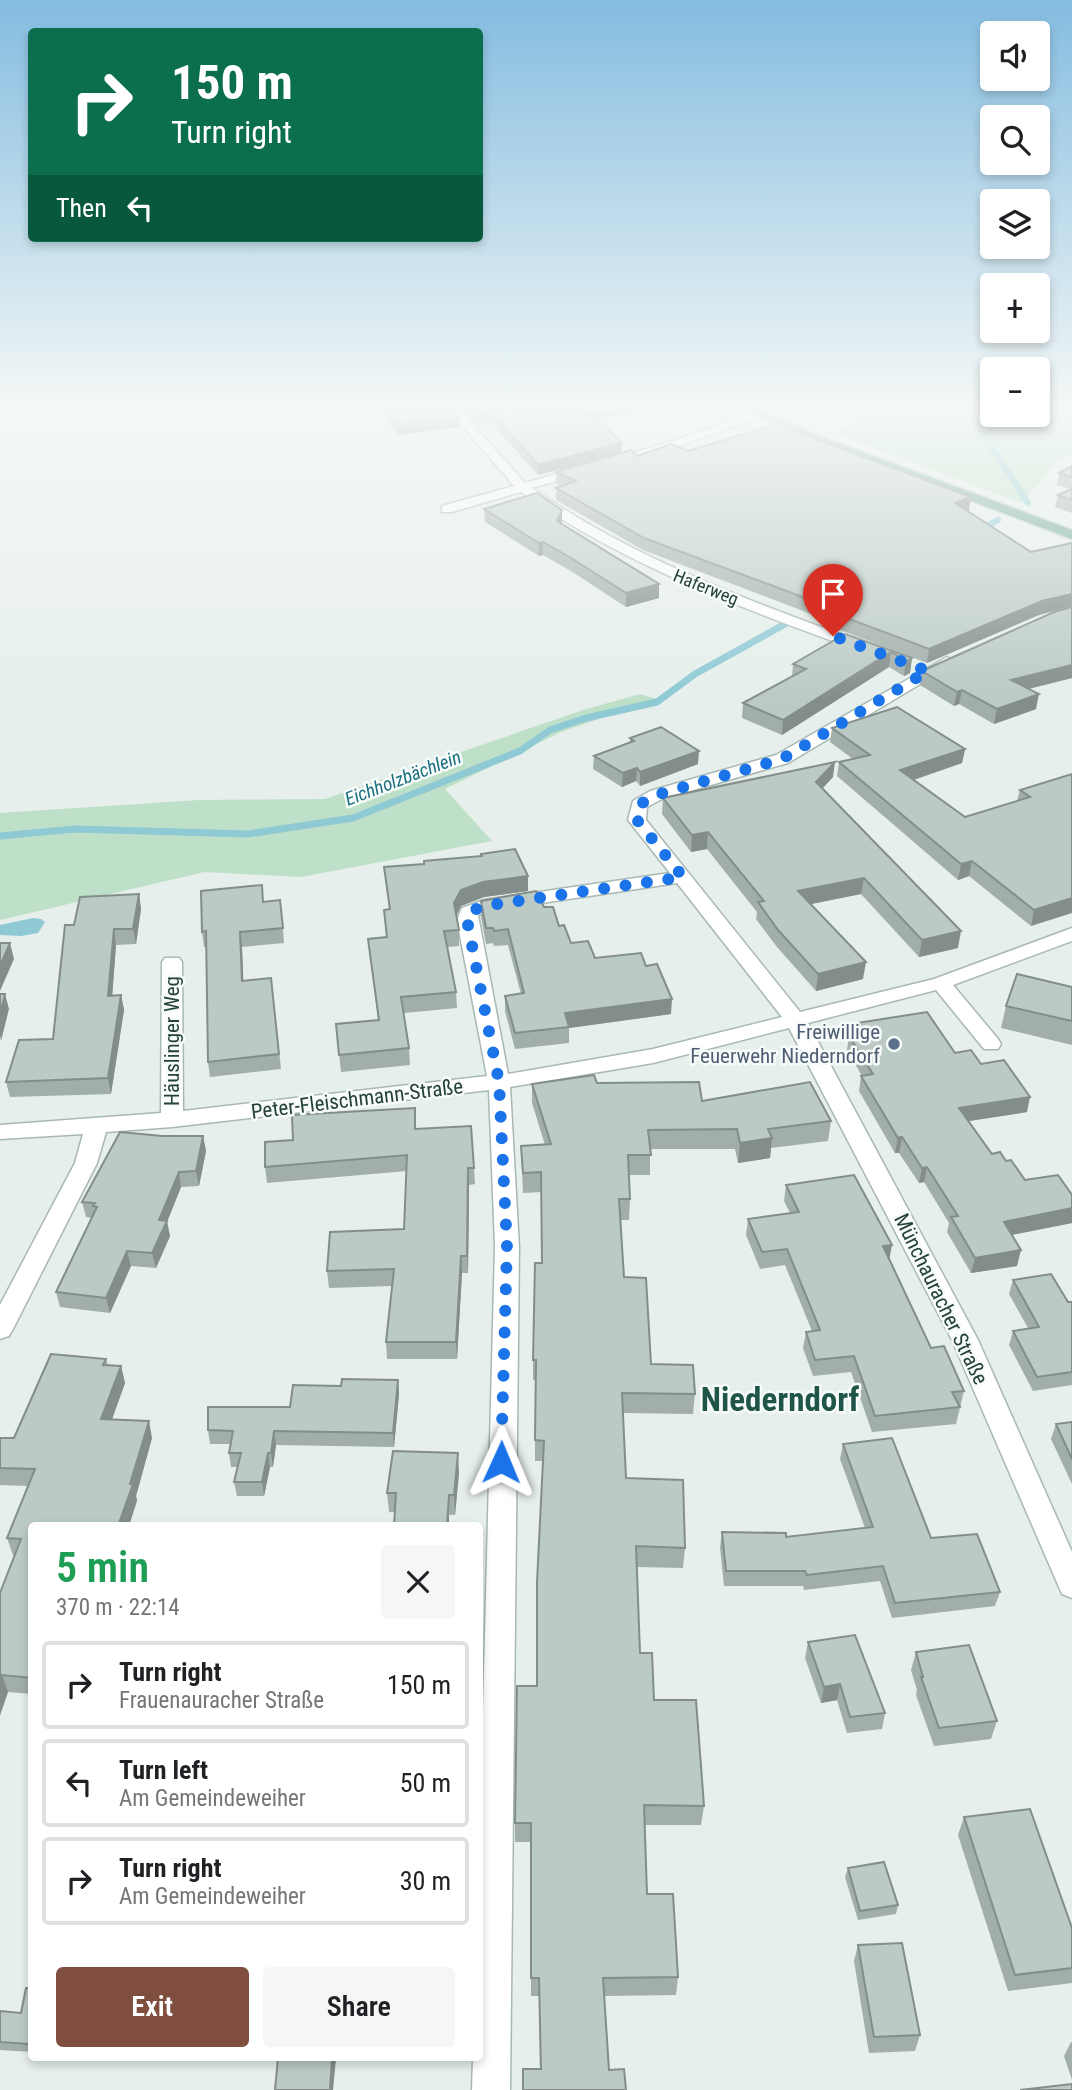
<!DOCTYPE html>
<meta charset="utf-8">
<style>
:root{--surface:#fff;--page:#f6f6f6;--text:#202124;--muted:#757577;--line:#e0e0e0;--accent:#7f4e3f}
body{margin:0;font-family:"Roboto Condensed",sans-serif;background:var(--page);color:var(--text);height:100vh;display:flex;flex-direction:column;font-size:26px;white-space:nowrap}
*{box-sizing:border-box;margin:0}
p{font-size:23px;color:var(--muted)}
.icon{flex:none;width:38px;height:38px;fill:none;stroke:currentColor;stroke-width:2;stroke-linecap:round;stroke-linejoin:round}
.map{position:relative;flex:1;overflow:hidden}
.drawer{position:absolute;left:28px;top:1522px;width:455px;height:539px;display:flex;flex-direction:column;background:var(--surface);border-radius:7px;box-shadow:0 4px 10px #0003}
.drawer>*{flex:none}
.banner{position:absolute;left:28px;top:28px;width:455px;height:214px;border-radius:7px;box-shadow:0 4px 10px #0003;background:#0b6e4f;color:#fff;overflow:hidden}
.buttons{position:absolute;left:980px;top:21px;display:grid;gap:14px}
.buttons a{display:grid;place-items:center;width:70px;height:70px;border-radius:7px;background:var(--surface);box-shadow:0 4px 10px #0003;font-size:35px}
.pin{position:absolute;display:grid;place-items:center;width:60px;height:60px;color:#fff;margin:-72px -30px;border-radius:50% 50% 50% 0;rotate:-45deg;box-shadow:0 0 7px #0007}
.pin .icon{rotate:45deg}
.me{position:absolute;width:77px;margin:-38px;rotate:1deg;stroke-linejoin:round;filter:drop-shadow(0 0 5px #0008)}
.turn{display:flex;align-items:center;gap:24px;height:147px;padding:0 28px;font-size:32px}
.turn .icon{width:91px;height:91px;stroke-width:2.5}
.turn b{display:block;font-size:49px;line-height:60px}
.then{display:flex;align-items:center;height:66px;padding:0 28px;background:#0003;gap:14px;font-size:26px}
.round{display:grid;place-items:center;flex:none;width:74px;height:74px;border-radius:7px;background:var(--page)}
.summary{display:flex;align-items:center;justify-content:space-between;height:119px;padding:0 28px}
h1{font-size:42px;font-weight:600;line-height:52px;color:#1e9e55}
.cta{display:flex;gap:14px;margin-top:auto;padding:14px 28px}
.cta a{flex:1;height:80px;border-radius:7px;background:var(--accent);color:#fff;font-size:28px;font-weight:600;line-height:80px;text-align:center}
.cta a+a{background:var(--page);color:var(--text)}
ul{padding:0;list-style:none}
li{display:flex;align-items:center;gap:21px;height:88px;margin:0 14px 10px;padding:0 14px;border:4px solid var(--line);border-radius:7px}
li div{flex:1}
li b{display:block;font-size:26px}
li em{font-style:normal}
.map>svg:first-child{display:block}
</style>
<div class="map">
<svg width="1072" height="2090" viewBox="0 0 1072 2090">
<rect width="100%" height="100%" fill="#e6efeb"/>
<g fill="#bfe0c8">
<path d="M894,410H992V415H1038V410H1072V454L1056,463L1022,503L839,435L841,428Z"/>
<path d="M640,694L657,699L561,732L445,789L492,841L301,877L204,872L0,920V813L199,800L325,799L583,710Z"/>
</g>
<path fill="#8ec9d4" d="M33,918L41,919L45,922L38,933L21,936L0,935V925Z"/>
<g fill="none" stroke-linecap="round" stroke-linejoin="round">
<g stroke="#8ec9d4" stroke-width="6">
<path d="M967,410L1028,503"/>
<path d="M978,531L998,520"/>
</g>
<path stroke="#8ec9d4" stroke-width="7" d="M0,836L75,829L248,834L353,818L520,751L550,730L586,718L657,702L695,674L785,624"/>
<defs>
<g id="minor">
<path d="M449,410H460L525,483L670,442L756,412H764V416L678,446L532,488C635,560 750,601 867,644L869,647L867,650H857C739,607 624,565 521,492L452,512H442V506L514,486Z"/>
<path d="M947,657L955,662L952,665L788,763L662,799L647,807L646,820L800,1012L934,979L1072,928V941L953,985L998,1039L1001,1044L998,1049H984L936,990L808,1023L978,1340L1072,1552V1598L1062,1594L952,1340L789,1028L653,1063L510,1087L519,1247L510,2090H472L473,2058H480V1826L495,1247L489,1090L172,1127L106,1132L97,1163L13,1329L9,1336L0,1339V1305L75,1163L83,1134L0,1139V1125L161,1113L162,962L165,958H179L182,962L183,1111L487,1076L457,920L462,908L484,900L670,873L628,820L633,801L650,791L776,755ZM677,883L782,1017L653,1049L508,1074L478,915L488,911Z"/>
</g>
<path id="major" d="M744,410H759L817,435L1072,530V539L809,439Z"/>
</defs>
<use href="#minor" stroke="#a8b8b2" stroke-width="3"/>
<use href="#major" stroke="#c2cac8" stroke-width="3"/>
<use href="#minor" fill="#fff" fill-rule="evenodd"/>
<use href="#major" fill="#6aa596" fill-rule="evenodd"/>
</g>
<g fill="#a1aea9">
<path d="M380,410H454L460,417V427L398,435Z"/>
<path d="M462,410H667L594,418L622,443L621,453L538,475L492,424L477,425Z"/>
<path d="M689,451L969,510L967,511L1031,552L1072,543V606L1039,615L927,663L835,628V623L643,550L556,500V488L561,486L556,484V472L637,456Z"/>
<path d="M1072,466V513L1055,507L1058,495L1071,489L1057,485L1059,473Z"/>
<path d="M484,509L562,510V524L659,598L626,607L571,571L543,555L539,556L485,522Z"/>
<path d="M1072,607V678L1028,689L1036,709L994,724L959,704L954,706L920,685L922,671Z"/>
<path d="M845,634L912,658L910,673L904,676L889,667L782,735L742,718L743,703L792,677L793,664Z"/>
<path d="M832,728L965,749L962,763L914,780L965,817L1017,801L1020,790L1072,774L1031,926L969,876L958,880L837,776L839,762L853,759L830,742Z"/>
<path d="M630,738L698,764L640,786L636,781L622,787L593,769L594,756L630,742Z"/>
<path d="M833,777L823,788L958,948L919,957L861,894L811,904L863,979L816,991L777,947L756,919L757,912L707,849L691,852L662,814L663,798Z"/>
<path d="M481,854L528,876V891L484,897L461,906L456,916L459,930V946L447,947L456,992L457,1008L404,1013L409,1048L410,1065L341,1072L336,1024L378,1020L368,939L386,937L384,910L389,909L384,867L424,864L481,856Z"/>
<path d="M139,894L141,909L136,944L116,945L112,996L121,995L124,1010L111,1094L10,1097L6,1082L53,1039L74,925Z"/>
<path d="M481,901L544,907L571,943L595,958L646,966L671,1014L569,1028V1043L515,1049L505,1011V996L521,994L508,945L494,946L493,943L486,944L481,917Z"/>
<path d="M264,902L282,915L284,943L242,947L243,981L271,978L281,1069L210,1077L208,1062L207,947H204L202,932Z"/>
<path d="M1072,987V1045L1001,1028L1006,1006Z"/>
<path d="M851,1024L955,1053L981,1064L1027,1112L969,1121L992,1154L1006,1161L1025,1180L1072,1195V1223L1012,1235L1017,1266L971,1273L947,1232L949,1223L924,1182L919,1183L899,1153H895L859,1091L861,1076H862L847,1050Z"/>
<path d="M597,1083L702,1101L831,1121L828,1141L771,1148L770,1158L738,1163L735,1149H650V1175H629L630,1199L629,1220H621L624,1277L651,1364L695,1394L693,1414L623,1413L626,1478L685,1548L683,1568L637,1567L640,1653L654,1700L704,1806L701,1825H644L647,1894L678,1977L676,1995L604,1996L609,2070L626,2090L540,2069L539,1996H531V1842H515V1823L537,1686L543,1461H535V1380H533V1360L541,1263V1192L523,1193L521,1146L545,1145L532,1103V1084Z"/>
<path d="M416,1129L474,1168L475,1184L469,1185L468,1273H462L457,1359H387L386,1342L392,1286L329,1288L327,1271L404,1229L407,1171L267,1183L265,1167Z"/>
<path d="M162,1136H203L206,1151L199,1186L181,1187L167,1222L170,1236L156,1268L131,1266L110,1313L60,1307L56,1292L92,1218L86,1217L82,1202Z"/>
<path d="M786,1185L890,1260L931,1348L964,1391L956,1424L872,1432L851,1372L813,1376L803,1348L806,1332L812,1331L785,1265L760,1269L746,1235L748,1219L790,1213L784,1201Z"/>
<path d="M1013,1280L1068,1302H1072V1385L1033,1391L1009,1345L1013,1331L1028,1328L1009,1294Z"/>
<path d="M106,1359L108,1365L121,1366L125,1383L112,1419L152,1438L136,1496L137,1501L32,1526V1694L8,1692L0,1715V1593L15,1555H13L7,1538L28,1486L0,1485V1438H14Z"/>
<path d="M398,1380L399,1394L394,1447L276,1445L273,1467H270L264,1496H237L234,1482L237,1467H231L229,1453L230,1444H210L208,1430L290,1407L341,1386Z"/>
<path d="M1072,1422V1484L1051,1439L1056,1424Z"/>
<path d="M843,1444L931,1538L1000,1592L995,1606L892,1618L880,1581L804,1590L803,1586H724L720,1547L722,1532L786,1537L865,1528L840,1459Z"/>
<path d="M459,1473L455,1515L389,1512L387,1493Z"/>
<path d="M808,1642L885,1713L882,1729L847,1733L837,1700L821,1703L805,1658Z"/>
<path d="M916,1652L997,1721L991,1739L934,1746L916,1695L917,1690L911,1670Z"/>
<path d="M964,1817L1072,1928V1983L1008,1991L958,1835Z"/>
<path d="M848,1868L898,1905L896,1914L858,1920L845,1877Z"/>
<path d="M858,1945L920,2035L915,2051L869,2053L854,1961Z"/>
<path d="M32,1988V2052L0,2050V2011L21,2013Z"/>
<path d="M1071,2042H1072V2080L1064,2056Z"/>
</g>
<g fill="#838d89">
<path d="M573,410H667L573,420Z"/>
<path d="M460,417V427L398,435V424Z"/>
<path d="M622,443L621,453L538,475V465Z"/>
<path d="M971,497L969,510L953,515L955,503Z"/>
<path d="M562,510V523L557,534V521Z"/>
<path d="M543,542V555L539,556V543Z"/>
<path d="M659,584V598L626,607V593Z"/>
<path d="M1072,594V606L1039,615L927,663L929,649L1042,601Z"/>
<path d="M891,652L889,667L782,735L783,720Z"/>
<path d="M912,658L910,673L904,676L906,661Z"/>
<path d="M1072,665V678L1008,694L1011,680Z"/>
<path d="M962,690L959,704L954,706L957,692Z"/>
<path d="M1039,694L1036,709L994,724L997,709Z"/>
<path d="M965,749L962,763L898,785L900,770Z"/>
<path d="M699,751L698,764L640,786V772Z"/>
<path d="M835,762L833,777L814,797L816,782Z"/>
<path d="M637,768L636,781L622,787L623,773Z"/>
<path d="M708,832L707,849L691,852L692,835Z"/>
<path d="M972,861L969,876L958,880L961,864Z"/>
<path d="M528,876V891L484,897L461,906L455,919L454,903L461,890L483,882Z"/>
<path d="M864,878L861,894L796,907L798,891Z"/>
<path d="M1072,890V913L1031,926L1034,910Z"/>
<path d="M139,894L141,909L136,944L133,929Z"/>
<path d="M114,929L116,945L111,1012L108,996Z"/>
<path d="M961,931L958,948L919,957L922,940Z"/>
<path d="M240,932L242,947L244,996L242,981Z"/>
<path d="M10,943L14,959L0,991V966Z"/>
<path d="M866,962L863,979L816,991L818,974Z"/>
<path d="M5,994L9,1009L1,1041L0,1035V1014Z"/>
<path d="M121,995L124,1010L111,1094L108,1078Z"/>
<path d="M672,999L671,1014L569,1028L565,1013Z"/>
<path d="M1030,1097L1027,1112L956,1123L959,1108Z"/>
<path d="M203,1136L206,1151L199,1186L196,1171Z"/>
<path d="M902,1137L899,1153H895L898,1138Z"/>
<path d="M772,1138L770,1158L738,1163L740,1143Z"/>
<path d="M927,1167L924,1182L919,1183L922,1168Z"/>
<path d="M468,1168L469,1185L468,1273L467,1256Z"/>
<path d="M179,1172L181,1187L167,1222L170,1236L156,1268L152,1253L159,1220Z"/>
<path d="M1072,1208V1223L1000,1237L1004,1222Z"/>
<path d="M892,1245L889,1261L883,1246Z"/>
<path d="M1021,1250L1017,1266L971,1273L975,1258Z"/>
<path d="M127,1251L131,1266L110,1313L106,1298Z"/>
<path d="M461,1256L462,1273L457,1359L456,1342Z"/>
<path d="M121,1366L125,1383L106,1436L101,1419Z"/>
<path d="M398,1380L399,1394L394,1447L393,1433Z"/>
<path d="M149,1421L152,1438L136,1496L137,1501L129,1526H118Z"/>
<path d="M274,1431L276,1445L273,1467L271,1453Z"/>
<path d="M268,1453L270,1467L264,1496L262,1482Z"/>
<path d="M458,1453L459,1473L455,1515L454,1495Z"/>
<path d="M449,1495V1526H447Z"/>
<path d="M2,1675L8,1692L0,1715V1681Z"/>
<path d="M840,1684L837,1700L821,1703L824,1687Z"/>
<path d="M332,2058H336L333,2090H330Z"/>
</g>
<g fill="#bbcac4" stroke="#838d89" stroke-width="2">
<path d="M387,410H454L460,417L398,424Z"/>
<path d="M471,410H581H573L597,419L622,443L538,465L492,414L476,415Z"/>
<path d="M776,424L971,497L955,503L1031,552L1072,543V594L1042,601L929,649L836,614L843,612L644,538L556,488L576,481L556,472L631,450L637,456L671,444L689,451Z"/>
<path d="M1072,466V477L1059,473Z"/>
<path d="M1072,489V500L1058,495Z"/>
<path d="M537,493L562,510L557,521L659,584L626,593L571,558L543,542L539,543L484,509Z"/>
<path d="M1072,607V665L1011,680L1039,694L997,709L962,690L957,692L922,671L1054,612Z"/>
<path d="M845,634L912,658L906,661L891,652L783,720L743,703L806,669L793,664Z"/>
<path d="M897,707L965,749L900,770L965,817L1030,797L1020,790L1072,774V898L1034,910L972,861L961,864L839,762L870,755L832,728Z"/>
<path d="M661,727L699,751L640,772L637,768L623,773L594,756L634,741L630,738Z"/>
<path d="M835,762L816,782L961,931L922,940L864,878L798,891L866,962L818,974L778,930L758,902L764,901L708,832L692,835L663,798Z"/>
<path d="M515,849L528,876L483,882L461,890L454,903L459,930L444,931L456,992L401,997L409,1048L339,1055L336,1024L379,1020L368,939L387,937L384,910L390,909L384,867L424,864V861L482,856L481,854Z"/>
<path d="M262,885L263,902L280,900L283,928L240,932L242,981L271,978L279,1054L208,1062L206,931L202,932L201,891Z"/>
<path d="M536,891L544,907H553L559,926L564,925L571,943L588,941L595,958L641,953L646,966L657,964L672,999L565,1013L569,1027L515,1033L505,996L524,993L508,929L494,931L493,928H486L481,901Z"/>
<path d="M139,894L133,929H114L108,996L121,995L108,1078L6,1082L19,1040L53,1039L65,925H74L80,897Z"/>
<path d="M0,943H10L0,966Z"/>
<path d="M1017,974L1072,987V1021L1006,1006Z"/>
<path d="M0,994H5L0,1014Z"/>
<path d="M927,1012L955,1053L971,1050L981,1064L1004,1060L1030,1097L959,1108L992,1154L1000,1152L1006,1161L1011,1160L1025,1180L1058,1175L1072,1195V1208L1004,1222L1021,1250L975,1258L951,1217L958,1216L927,1167L922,1168L902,1137L898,1138L861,1076L873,1074L849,1036L857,1034L851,1024Z"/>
<path d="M594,1075L597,1083L699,1082L702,1101L810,1082L831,1121L768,1129L772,1138L740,1143L737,1129L648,1130L651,1155H628L630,1199H619L624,1277L646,1278L651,1364L693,1365L695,1394L622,1393L626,1478L683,1480L685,1548L636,1546L640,1653H652L654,1700H696L704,1806L644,1805L647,1894H673L678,1977L603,1978L609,2070L624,2069L626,2090H523V2069H541L539,1978H531V1823H515L517,1686H537V1582L544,1441L535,1440L536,1360H533L535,1263H542L541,1172L523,1173L521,1146L551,1144L532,1084Z"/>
<path d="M415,1108V1129L471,1126L474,1168H468L467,1256H461L456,1342H386L394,1269L327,1271L330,1232L404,1229L407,1155L265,1167V1142L293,1140L292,1115Z"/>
<path d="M120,1132L162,1136H203L196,1171L179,1172L159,1220L167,1221L152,1253L127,1251L106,1298L56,1292L97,1207L93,1206L95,1203L82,1202Z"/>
<path d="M854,1175L892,1245L883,1246L931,1348L944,1346L964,1391L952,1392L960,1407L875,1416L854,1356L815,1360L806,1332L820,1330L787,1249L762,1252L748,1219L799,1212L786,1185Z"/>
<path d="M1051,1274L1068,1302H1072V1372L1037,1377L1013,1331L1039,1327L1013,1280Z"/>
<path d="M51,1354L106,1359L103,1365L121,1366L101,1419L149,1421L130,1484H133L118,1526H32V1678L2,1675L0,1681V1593L21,1539L7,1538L35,1469L0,1468V1438H14Z"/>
<path d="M342,1379L398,1380L393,1433L274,1431L271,1453H268L262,1482H234L241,1453H229L233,1431L208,1430V1407H290L293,1385L341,1386Z"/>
<path d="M1072,1422V1459L1056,1424Z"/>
<path d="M892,1438L931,1538L977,1534L1000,1592L895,1603L883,1566L807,1575L805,1571H726L722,1532L786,1533V1537L873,1527L843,1444Z"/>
<path d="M393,1451L458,1453L454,1495H449L447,1526H394L396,1493H387Z"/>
<path d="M855,1635L885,1713L850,1717L840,1684L824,1687L808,1642Z"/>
<path d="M969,1645L997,1721L939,1728L921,1677H923L916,1652Z"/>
<path d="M1030,1809L1072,1928V1968L1015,1975L964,1817Z"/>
<path d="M884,1862L898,1905L860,1911L848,1868Z"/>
<path d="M902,1943L920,2035L874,2037L858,1945Z"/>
<path d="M26,1988H32V2037L29,2044L0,2042V2011L21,2013Z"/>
<path d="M278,2058H332L330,2090H275Z"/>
<path d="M1072,2084V2090H1020Z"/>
</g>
<linearGradient id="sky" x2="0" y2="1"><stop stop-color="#84bce0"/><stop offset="0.58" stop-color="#f4f8f6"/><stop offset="1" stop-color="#f4f8f6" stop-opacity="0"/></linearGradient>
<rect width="1072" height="702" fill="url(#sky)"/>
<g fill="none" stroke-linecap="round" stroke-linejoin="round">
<path stroke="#1a73e8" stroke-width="12" stroke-dasharray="0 21.6" d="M501,1462L507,1247L499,1082L467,920L469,912L484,906L683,877L637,820L639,805L656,795L782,759L928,671L833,636"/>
</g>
<circle fill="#5c6f8a" stroke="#f7fbf9" stroke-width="2.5" cx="894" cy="1044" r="7"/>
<g text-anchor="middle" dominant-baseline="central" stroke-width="5" stroke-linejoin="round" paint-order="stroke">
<g font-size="18" fill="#24423a" stroke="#f7fbf9">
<text transform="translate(706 587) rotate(22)">Haferweg</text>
</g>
<g font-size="19" font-style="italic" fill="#1c6f80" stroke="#f7fbf9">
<text transform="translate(403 778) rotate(-21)">Eichholzbächlein</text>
</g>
<g font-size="21" fill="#4e5e75" stroke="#f7fbf9" text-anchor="end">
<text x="880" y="1032">Freiwillige<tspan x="880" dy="24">Feuerwehr Niederndorf</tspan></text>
</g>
<g font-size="21" fill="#24423a" stroke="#f7fbf9">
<text transform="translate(172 1041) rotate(-90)">Häuslinger Weg</text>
<text transform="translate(357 1099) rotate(-7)">Peter-Fleischmann-Straße</text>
<text transform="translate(941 1299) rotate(64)">Münchauracher Straße</text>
</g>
<g font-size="33" font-weight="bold" fill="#1f5548" stroke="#f7fbf9">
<text x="780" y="1399">Niederndorf</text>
</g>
</g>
</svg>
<div class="buttons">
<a><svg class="icon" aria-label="sound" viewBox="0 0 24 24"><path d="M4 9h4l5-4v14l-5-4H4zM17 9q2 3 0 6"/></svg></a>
<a><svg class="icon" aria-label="search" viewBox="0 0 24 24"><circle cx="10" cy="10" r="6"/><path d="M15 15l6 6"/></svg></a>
<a><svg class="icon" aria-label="layers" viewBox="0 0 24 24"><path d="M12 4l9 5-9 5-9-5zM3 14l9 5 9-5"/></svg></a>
<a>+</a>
<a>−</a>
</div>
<div class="pin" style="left:833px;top:636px;background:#d93025"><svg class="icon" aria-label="arrive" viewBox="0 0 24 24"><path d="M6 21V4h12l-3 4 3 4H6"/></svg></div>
<svg class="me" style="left:501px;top:1462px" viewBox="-20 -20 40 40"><path d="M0-17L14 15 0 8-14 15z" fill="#1a73e8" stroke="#fff" stroke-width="4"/></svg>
<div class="banner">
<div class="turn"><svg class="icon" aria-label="right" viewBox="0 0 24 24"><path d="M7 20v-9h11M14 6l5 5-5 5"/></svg><div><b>150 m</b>Turn right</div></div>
<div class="then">Then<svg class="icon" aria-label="left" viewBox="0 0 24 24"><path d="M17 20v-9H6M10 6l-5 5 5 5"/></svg></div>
</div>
<section class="drawer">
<div class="summary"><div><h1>5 min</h1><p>370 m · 22:14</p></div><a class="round"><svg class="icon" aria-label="close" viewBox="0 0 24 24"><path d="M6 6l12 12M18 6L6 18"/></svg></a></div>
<ul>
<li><svg class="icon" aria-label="right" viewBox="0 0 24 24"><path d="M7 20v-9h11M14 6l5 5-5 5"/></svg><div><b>Turn right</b><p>Frauenauracher Straße</p></div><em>150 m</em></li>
<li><svg class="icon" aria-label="left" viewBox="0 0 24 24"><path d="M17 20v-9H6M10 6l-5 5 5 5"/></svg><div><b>Turn left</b><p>Am Gemeindeweiher</p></div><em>50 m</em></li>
<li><svg class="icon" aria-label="right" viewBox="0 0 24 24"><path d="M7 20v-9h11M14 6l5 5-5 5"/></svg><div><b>Turn right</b><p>Am Gemeindeweiher</p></div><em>30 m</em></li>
</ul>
<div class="cta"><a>Exit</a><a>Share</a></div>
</section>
</div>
